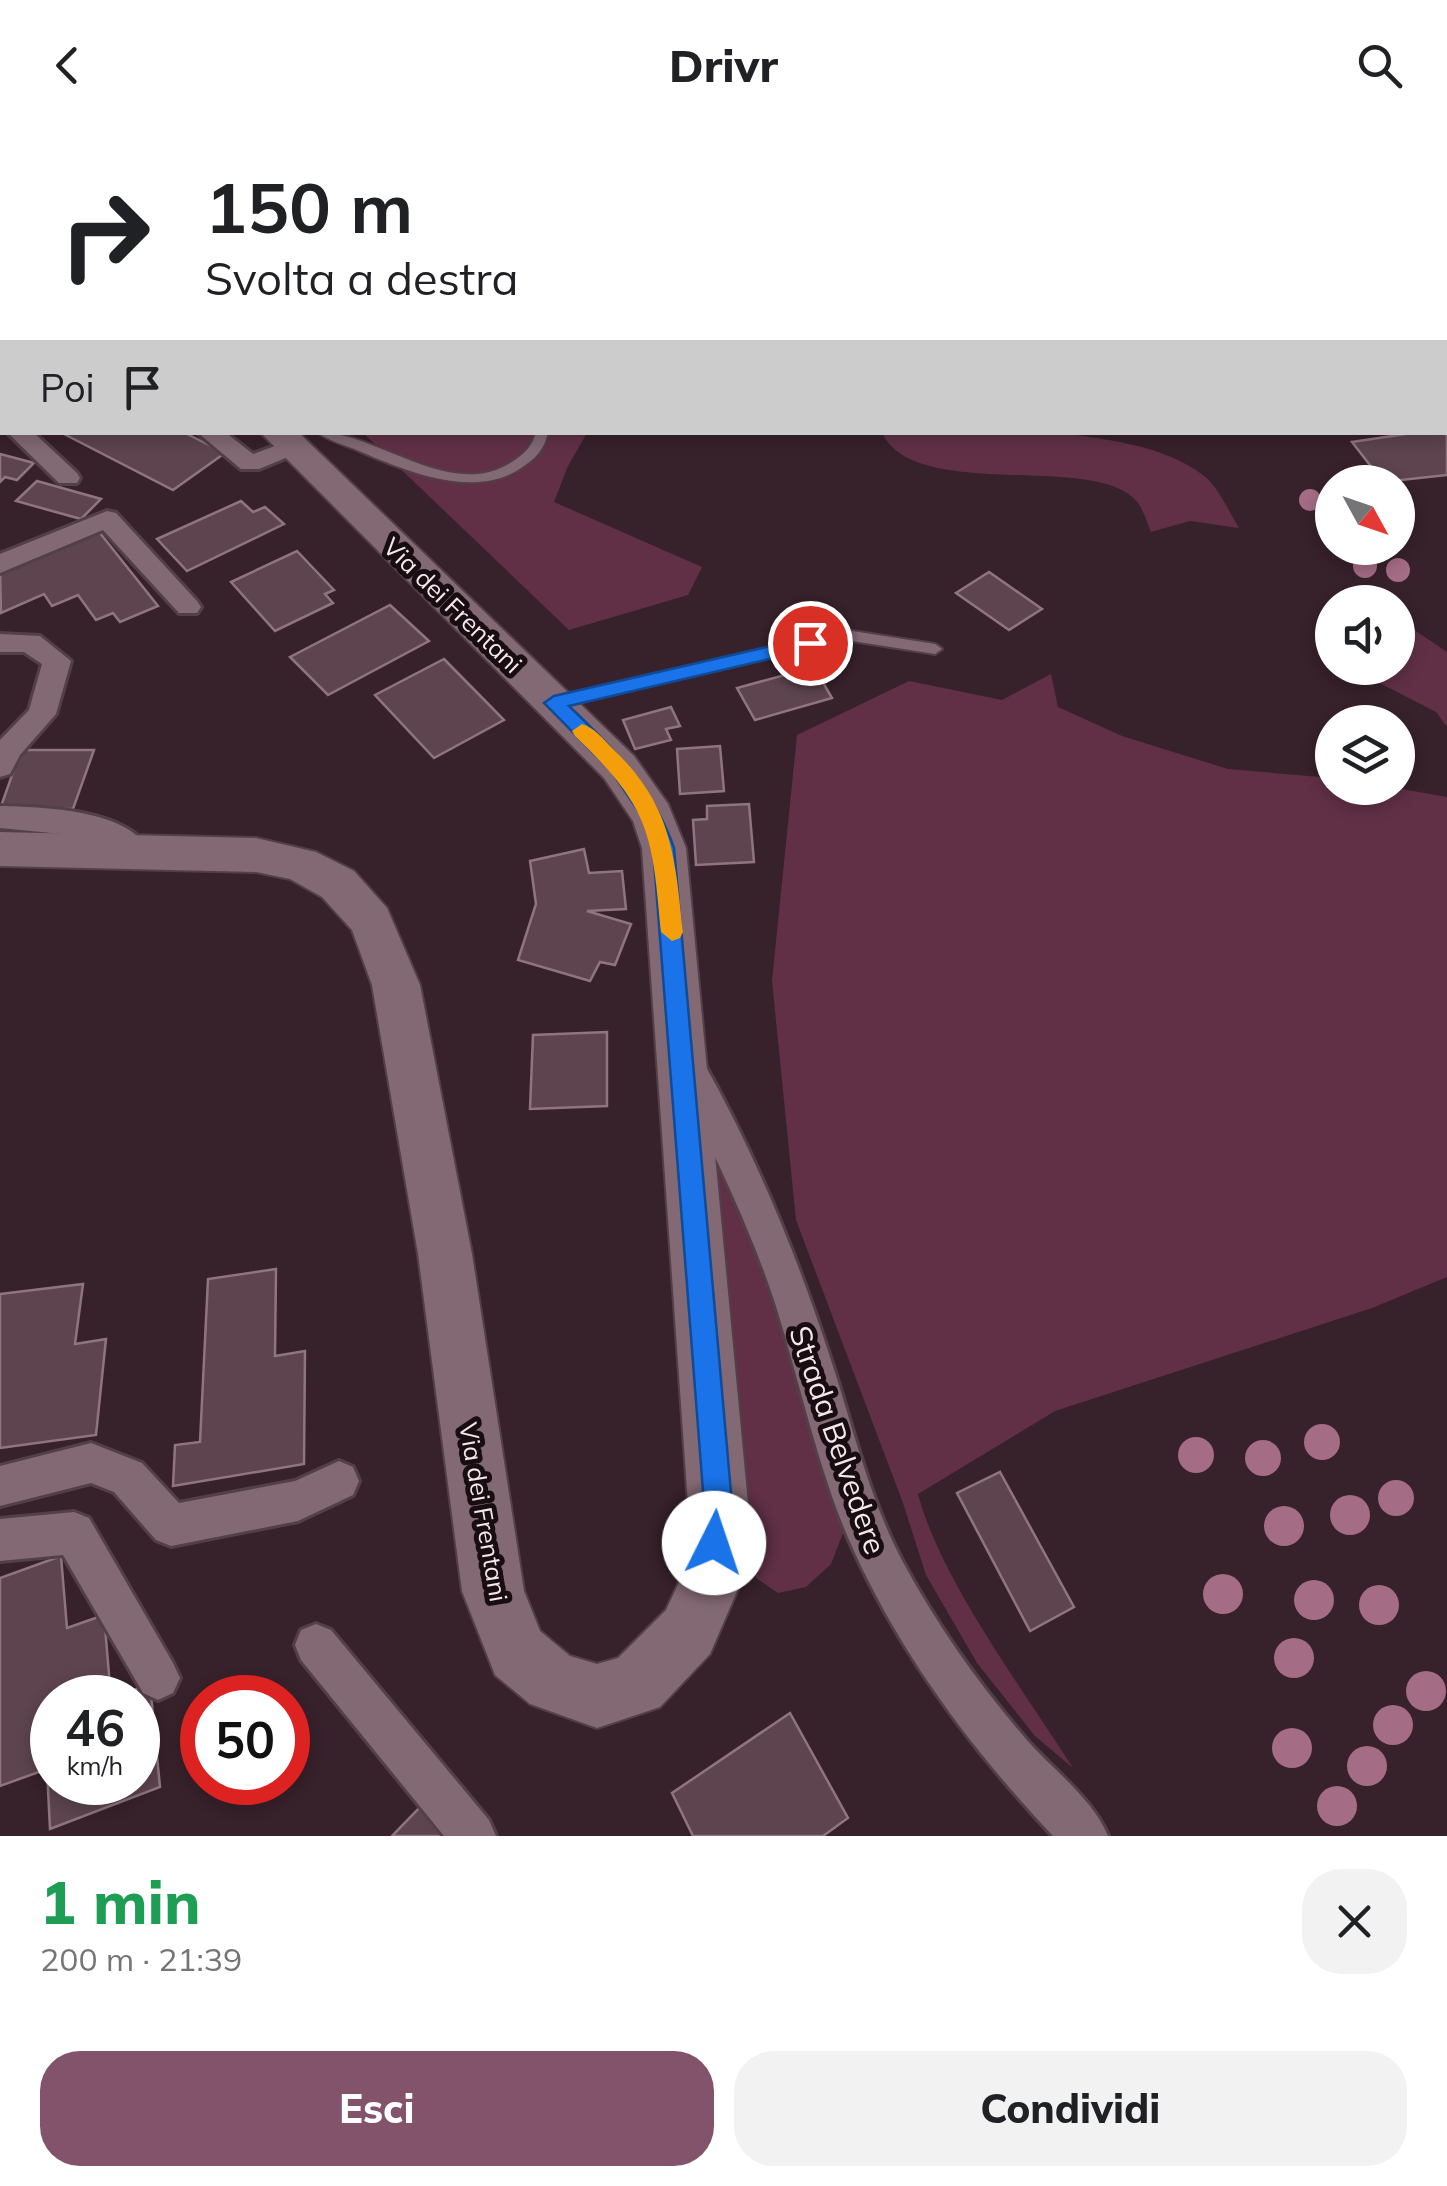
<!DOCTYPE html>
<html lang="it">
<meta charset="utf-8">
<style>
:root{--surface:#fff;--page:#f2f2f2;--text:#202124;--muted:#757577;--accent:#83526b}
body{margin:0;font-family:Mulish,sans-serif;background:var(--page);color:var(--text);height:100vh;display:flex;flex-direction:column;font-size:38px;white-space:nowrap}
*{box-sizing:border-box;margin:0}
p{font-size:32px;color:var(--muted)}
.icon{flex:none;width:55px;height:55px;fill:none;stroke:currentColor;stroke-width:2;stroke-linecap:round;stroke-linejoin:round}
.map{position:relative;height:1706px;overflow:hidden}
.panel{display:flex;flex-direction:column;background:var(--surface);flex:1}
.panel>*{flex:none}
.hud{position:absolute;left:0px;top:0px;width:1448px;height:305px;box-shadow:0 5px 15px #0003;background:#fff;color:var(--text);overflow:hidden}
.needle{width:65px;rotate:130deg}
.buttons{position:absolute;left:1315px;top:335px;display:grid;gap:20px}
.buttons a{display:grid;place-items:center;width:100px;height:100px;border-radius:50%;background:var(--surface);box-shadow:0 5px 15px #0003;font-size:50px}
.speed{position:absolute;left:30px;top:1545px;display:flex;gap:20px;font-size:50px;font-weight:700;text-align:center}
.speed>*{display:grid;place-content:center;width:130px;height:130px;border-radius:50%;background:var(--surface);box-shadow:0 5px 15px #0003;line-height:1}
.speed small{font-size:25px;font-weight:400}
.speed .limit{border:15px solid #d22;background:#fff;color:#111}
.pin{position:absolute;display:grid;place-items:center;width:85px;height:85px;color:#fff;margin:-42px;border:5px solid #fff;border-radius:50%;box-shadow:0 2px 10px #0007}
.me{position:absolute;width:110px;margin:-55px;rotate:4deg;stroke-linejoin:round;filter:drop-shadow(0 0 8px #0008)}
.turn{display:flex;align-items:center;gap:35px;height:210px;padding:0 40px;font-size:45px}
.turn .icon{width:130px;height:130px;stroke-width:2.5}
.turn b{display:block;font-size:70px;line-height:85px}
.then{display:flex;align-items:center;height:95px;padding:0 40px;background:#0003;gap:20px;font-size:38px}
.round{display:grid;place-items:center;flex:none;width:105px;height:105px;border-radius:40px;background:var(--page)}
.headline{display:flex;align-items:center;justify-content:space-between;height:170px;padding:0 40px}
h1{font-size:60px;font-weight:800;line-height:75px;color:#1e9e55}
.button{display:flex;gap:20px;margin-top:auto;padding:20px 40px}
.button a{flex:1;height:115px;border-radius:40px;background:var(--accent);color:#fff;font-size:40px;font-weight:800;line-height:115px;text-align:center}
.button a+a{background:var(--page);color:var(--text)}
header{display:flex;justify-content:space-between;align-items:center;height:130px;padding:0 40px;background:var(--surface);font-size:45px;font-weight:800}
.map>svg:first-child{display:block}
</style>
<header><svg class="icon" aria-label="back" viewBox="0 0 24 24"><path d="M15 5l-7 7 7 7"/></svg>Drivr<svg class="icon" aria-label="search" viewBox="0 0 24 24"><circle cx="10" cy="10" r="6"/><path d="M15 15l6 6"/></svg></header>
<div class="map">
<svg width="1447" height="1706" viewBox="0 0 1447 1706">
<rect width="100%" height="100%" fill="#37212b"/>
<g fill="#613047">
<path d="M1050,302C1100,308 1162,314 1203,345C1218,356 1229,382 1239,398L1190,391L1151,402C1147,393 1144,381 1138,373C1098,320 917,374 882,303Z"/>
<path d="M363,303H587L568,336L554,372L702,437L688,465L569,500Z"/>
<path d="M1398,489L1447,522V597L1436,582L1364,545L1359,538H1398Z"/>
<path d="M1051,544L1058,577L1122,606L1228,639L1332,648V658H1396L1447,667V1147L1372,1178L1055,1281L918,1364C940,1449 1025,1562 1073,1638L1035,1606L977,1533L926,1445L903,1373L796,1090L772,851L797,605L909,551L1002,570Z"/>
<path d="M729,1031L795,1221L843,1403L831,1434L806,1457L778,1463L756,1448L744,1414L704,1034Z"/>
</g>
<g fill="#5d444f" stroke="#907581" stroke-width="2.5">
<path d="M454,0H560L452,2Z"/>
<path d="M60,302H183L225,323L173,360Z"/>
<path d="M1419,302H1444L1447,306V345L1383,352L1352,312Z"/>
<path d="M0,324L34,333L17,350L5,347L0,352Z"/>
<path d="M37,351L101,369L81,389L16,371Z"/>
<path d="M241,371L253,382L265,377L284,394L187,441L157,409Z"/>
<path d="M96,398L158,476L120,492L113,483L96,490L78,465L52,476L44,464L1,483L0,438Z"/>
<path d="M297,421L334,460L325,464L333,473L275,501L231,452Z"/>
<path d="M989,442L1042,479L1009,500L956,463Z"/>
<path d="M390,475L429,511L328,565L290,527Z"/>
<path d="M444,529L504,590L434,628L375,565Z"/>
<path d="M814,537L832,568L755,590L737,558Z"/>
<path d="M671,577L680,596L666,599L671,610L635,619L623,590Z"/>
<path d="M720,616L724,661L680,664L677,619Z"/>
<path d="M21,620H94L73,679H0Z"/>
<path d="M749,674L754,732L696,735L693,690L707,689V676Z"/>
<path d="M584,719L589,743L622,741L626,779L587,781L631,794L615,835L600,832L590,851L518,830L536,774L530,731Z"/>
<path d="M607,902V976L530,979L533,905Z"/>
<path d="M276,1139L275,1226L305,1221L304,1334L173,1356L175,1315L200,1312L208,1149Z"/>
<path d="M83,1154L75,1214L106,1209L96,1305L0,1318V1164Z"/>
<path d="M1000,1342L1074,1477L1030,1501L957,1363Z"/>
<path d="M61,1426L67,1498L104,1485L111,1568H52V1652H138V1568H113L150,1554L160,1657L50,1699L47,1639L0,1656V1448Z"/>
<path d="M790,1583L848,1688L823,1706H693L672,1663Z"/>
<path d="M426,1671L449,1706H392Z"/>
</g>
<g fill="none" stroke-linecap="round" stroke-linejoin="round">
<defs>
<g id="service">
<path d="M799,0H809L810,1L801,2Z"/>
<rect x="0" y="109" width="2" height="6"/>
<rect x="0" y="131" width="2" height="6"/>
<path d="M1447,235V243L1445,244V236Z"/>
<path d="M317,302C378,302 451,372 512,332C524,324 532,317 536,302H548C545,319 535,329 521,338C474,370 406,341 359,321C345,315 329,311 317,302Z"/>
<path d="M846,500L935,514L942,519L935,524L846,510L554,578L546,573L554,568Z"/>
</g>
<g id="minor">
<path d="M706,0H731L733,2H708Z"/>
<rect x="1445" y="158" width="2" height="12"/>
<rect x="0" y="212" width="2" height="14"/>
<path d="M7,302H33L77,343L80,348L77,353H59Z"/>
<path d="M197,302H225L253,324L291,310L303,317L300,322L259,339H241Z"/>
<path d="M107,381L116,383L197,471L201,477L197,483H179L103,400L0,443V424Z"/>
<path d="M0,504L40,506L71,531L56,584L20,625L10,644L0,647V610L29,580L42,534L24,522H0Z"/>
<path d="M0,676C41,677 127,679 149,720L145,728L134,732L82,706L0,698Z"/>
<path d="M689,923L701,928C755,1023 796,1123 830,1227C853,1296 869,1370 904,1434C938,1497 979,1554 1025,1608C1052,1639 1093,1669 1108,1706H1053C973,1621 903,1528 854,1421C819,1346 799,1247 773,1167C746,1087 709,1014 672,938L677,928Z"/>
<path d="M91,1313L142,1333L179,1373L295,1351L339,1331L353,1337L359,1351L353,1365L298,1391L171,1416L156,1410L114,1362L91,1353L0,1376V1336Z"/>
<path d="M74,1382L89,1388L173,1533L180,1548L173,1563L158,1570L143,1563L63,1425L0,1431V1389Z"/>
<path d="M316,1494L331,1500L489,1690L496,1706H444L301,1530L295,1515L301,1500Z"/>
</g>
<g id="secondary">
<path d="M2,188V208L0,209V189Z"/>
<path d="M260,302H298L634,626L668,674L686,718L748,1374L741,1452L710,1524L660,1577L597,1598L530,1574L495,1545L462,1461L418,1124L372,855L352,800L322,767L290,749L256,742L0,736V702L256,708L316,722L354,741L387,778L420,855L472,1124L524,1461L540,1501L570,1526L597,1534L618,1528L666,1480L680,1450L688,1374L642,718L633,691L604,648Z"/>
</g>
</defs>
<use href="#service" stroke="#523f47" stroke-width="4"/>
<use href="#minor" stroke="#523f47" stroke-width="6"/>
<use href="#secondary" stroke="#523f47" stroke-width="4"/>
<path stroke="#8f7c85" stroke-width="4" stroke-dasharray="4 4" stroke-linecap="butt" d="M17,0L24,2"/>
<use href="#service" fill="#836974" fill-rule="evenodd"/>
<use href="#minor" fill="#836974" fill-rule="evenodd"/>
<use href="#secondary" fill="#836974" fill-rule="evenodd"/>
</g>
<g fill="#a46c85">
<circle cx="1310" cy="370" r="11"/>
<circle cx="1365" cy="436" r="12"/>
<circle cx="1398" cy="440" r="12"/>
<circle cx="1322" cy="1312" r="18"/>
<circle cx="1196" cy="1325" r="18"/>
<circle cx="1263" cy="1328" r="18"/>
<circle cx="1396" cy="1368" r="18"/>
<circle cx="1350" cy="1385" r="20"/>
<circle cx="1284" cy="1396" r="20"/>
<circle cx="1223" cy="1464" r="20"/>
<circle cx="1314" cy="1470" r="20"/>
<circle cx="1379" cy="1475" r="20"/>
<circle cx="1294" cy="1528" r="20"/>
<circle cx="1426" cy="1561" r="20"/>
<circle cx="1393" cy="1595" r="20"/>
<circle cx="1292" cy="1618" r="20"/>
<circle cx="1367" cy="1636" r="20"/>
<circle cx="1337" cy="1676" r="20"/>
</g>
<path fill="#1a73e8" stroke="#114b97" stroke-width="2.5" d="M810,507L816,509V518L569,576C614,619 653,658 674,718L732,1374L724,1423L714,1427L704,1423L699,1413L704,1374L653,718L643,688L612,642L544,573L554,566Z"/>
<path fill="#f59e0b" d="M582,594C595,598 603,609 612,618C672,675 675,725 683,802L680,808L672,811L661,802C652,702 650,678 575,606L572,601Z"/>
<g text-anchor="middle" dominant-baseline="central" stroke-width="10" stroke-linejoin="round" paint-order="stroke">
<g font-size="25" fill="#f6e7ed" stroke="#180e12">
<text transform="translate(453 475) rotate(44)">Via dei Frentani</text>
<text transform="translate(484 1382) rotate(80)">Via dei Frentani</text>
</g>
<g font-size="30" fill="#f6e7ed" stroke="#180e12">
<text transform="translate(838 1310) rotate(71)">Strada Belvedere</text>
</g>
</g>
</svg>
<div class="buttons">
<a><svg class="needle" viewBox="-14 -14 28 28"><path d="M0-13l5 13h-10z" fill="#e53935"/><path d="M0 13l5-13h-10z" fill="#757577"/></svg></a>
<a><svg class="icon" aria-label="sound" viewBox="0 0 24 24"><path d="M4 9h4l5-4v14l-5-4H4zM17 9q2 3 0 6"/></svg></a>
<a><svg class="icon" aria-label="layers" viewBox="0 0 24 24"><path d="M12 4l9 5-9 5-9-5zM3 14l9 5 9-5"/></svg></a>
</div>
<div class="speed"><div>46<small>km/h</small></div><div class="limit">50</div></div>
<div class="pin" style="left:810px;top:513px;background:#d93025"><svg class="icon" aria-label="arrive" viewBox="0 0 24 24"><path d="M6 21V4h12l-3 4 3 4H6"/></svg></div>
<svg class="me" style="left:714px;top:1413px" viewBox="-20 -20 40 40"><circle r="19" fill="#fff"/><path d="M0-13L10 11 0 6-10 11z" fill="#1a73e8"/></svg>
<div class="hud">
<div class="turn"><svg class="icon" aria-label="right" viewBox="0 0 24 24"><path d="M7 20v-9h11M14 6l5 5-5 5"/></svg><div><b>150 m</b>Svolta a destra</div></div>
<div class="then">Poi<svg class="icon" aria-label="arrive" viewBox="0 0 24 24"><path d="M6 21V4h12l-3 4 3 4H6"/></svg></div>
</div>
</div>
<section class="panel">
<div class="headline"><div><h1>1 min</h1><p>200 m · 21:39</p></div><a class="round"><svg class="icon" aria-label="close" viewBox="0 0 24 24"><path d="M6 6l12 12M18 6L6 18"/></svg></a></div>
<div class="button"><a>Esci</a><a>Condividi</a></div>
</section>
